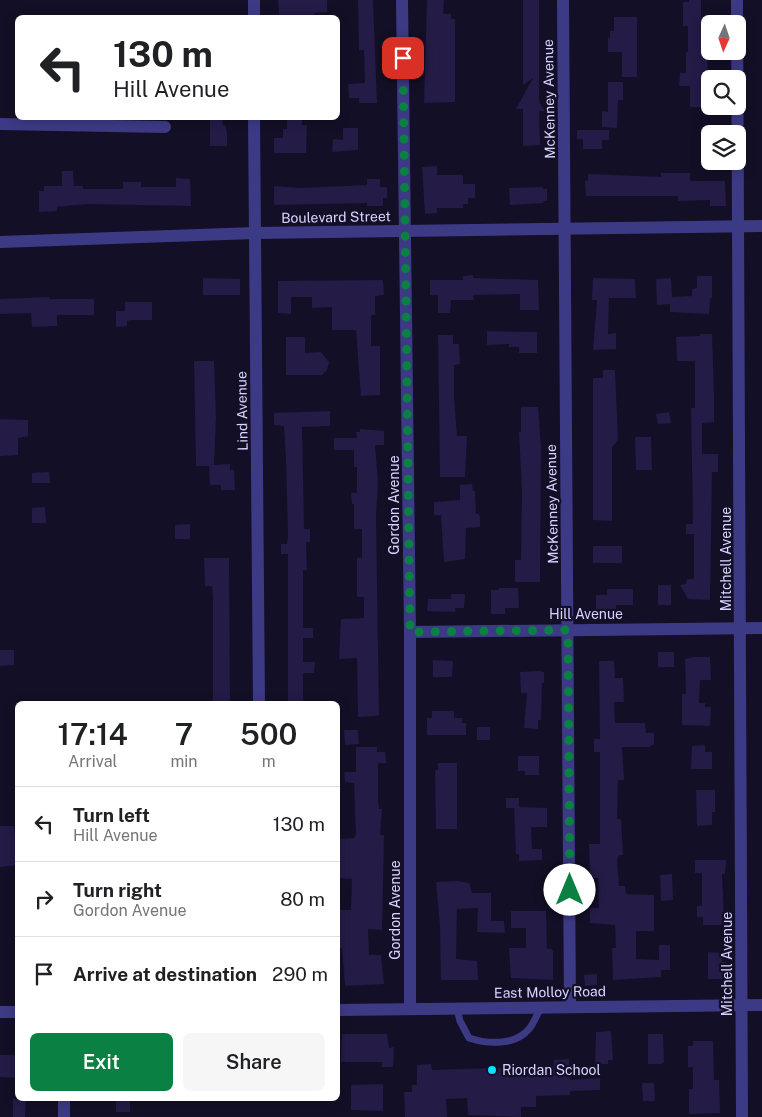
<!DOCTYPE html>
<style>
:root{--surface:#fff;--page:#f6f6f6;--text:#202124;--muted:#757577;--line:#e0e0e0;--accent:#0b8043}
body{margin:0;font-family:"Public Sans",sans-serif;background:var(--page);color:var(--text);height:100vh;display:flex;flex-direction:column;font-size:19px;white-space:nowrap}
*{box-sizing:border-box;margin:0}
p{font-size:16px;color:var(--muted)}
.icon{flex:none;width:28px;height:28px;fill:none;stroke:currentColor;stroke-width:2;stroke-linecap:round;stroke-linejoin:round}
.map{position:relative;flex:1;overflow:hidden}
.side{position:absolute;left:15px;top:701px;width:325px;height:400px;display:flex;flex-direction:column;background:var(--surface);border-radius:8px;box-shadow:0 2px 12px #0003}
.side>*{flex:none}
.top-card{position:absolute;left:15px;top:15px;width:325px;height:105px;border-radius:8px;box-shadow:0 2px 12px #0003;background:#fff;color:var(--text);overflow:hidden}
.needle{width:32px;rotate:183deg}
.buttons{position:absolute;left:701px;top:15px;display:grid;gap:10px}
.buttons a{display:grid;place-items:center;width:45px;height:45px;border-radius:8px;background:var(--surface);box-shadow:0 2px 12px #0003;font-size:25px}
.pin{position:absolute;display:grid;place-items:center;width:42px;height:42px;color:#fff;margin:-21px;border-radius:10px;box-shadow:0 2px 8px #0006}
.me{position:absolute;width:55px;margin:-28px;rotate:0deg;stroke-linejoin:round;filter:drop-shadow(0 0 4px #0008)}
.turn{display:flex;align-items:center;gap:18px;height:105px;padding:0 15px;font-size:22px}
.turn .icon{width:65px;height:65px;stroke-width:2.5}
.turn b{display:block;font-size:35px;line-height:42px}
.eta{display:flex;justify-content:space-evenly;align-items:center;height:85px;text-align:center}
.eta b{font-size:30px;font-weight:600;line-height:35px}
.action{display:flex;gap:10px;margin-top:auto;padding:10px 15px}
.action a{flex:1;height:58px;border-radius:8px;background:var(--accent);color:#fff;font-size:20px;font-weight:600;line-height:58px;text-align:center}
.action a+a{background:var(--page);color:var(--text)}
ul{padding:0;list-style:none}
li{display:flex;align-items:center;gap:15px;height:75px;padding:0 15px;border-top:1px solid var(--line)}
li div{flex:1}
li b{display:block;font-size:19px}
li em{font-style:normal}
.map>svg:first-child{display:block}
</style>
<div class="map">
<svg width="762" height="1117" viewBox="0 0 762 1117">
<rect width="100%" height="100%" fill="#130f26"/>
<g fill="#241b47">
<path d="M278,0H327V12L314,13V15H279Z"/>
<path d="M358,0H373L377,103H359V98H349L348,84L365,83L364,50H359Z"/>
<path d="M427,0H444L443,14H451V19H455V102L424,103Z"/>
<path d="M523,0H539V98L540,104L545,111H539L540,145L523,146V109H516L533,78L523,85Z"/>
<path d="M689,0H701V35H707L708,107H690V86H679L680,73H686V52H688V26H683V2H689Z"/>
<path d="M614,17H637V77H622V52H608V38H610V31H614Z"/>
<path d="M608,82H623V100H618L617,128L602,127V111L608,112Z"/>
<path d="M210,118H222L223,125H225L227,132V146H210Z"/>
<path d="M287,118H302V125H307L306,153H274V138H283V129H287Z"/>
<path d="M343,128H358V150L332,152L333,139L343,140Z"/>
<path d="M577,130H609V140H602V149H583V139H577Z"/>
<path d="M437,166V175H463V184H475V198H468V204H463V208H437V213L425,214L422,167Z"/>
<path d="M62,171H73L74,186H83V189H123V182H141V187H176V178L190,179L191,206L86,204L57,207V211L39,212V191H44V186H62Z"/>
<path d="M661,173H690V181H725L726,206H710V200L678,201V196H586L585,181L588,180V174L661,177Z"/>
<path d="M367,179H380V187H387V198H383V206H367V203L274,205V186L300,188L367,185Z"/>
<path d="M543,187V189H547V201H543L544,203L510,205L509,188Z"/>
<path d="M473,275V278L538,280L539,310H520V294L473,295L474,300H451L450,313H438V295H430V280H463V276Z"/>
<path d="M697,276H712V298H710L709,314L670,312V304L657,305L656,279L671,278L672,297L692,296V289L697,288Z"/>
<path d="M203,278L240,279V295H203Z"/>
<path d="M593,278L635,279L636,298H609L608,334L616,333V349L593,350L597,300H592Z"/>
<path d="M383,280L384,295L375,296V315H371V346H380V395L361,396L356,330H332V307L312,308V297H291V314L278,313V281Z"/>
<path d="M49,297V299H94V315H57V326L32,327L31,313L0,314V299Z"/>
<path d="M125,302H152V320H131L127,321V326L116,327V311H125Z"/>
<path d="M487,331L537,332V353H519V347H509V344L487,345Z"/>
<path d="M700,334H712L714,393V422L702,423V454H718V472H712L710,600L688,599L680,585L686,584L687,579H694V534H686V524H693L691,408H695V361H677L676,337L700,336Z"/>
<path d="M438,335H453V344H459L460,364L454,365V398L457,436H467L465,477H440Z"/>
<path d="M286,337H305V353L321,352L329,362L327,370L322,375H286Z"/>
<path d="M194,361H214L216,417L214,465L230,464V470H234L235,490H221V485H210L209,466H196Z"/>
<path d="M603,370H615L618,440L612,447V521L593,520V378H603Z"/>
<path d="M521,407H538L541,447L540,582H515V560H521L522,491L519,432H521Z"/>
<path d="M330,411V426L302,427L304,529H310V542H306L307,570H303V628H313V638H303V662H315L314,673H303V704H288V554H281V544H287L288,536L286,458L284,426L274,425V413Z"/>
<path d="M669,412L671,423L658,424L656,414Z"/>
<path d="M0,419L28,420V436L18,438V455L0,456Z"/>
<path d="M360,429L384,431V445H375L378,482L376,516L379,715L376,716L358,717L357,658L339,659L341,619L364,618V597H357V558H362V529H354V504H352L351,493H357V467H354V450H334V438H357L356,432H360Z"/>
<path d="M635,437H651L652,470H636Z"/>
<path d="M49,472L50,483H32V473Z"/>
<path d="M472,484L473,491H475L476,514H479L480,517V527L466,528L465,559L444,562L441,515H434V502L460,500V485Z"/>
<path d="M45,507L46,523H32V508Z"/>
<path d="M190,524V539H175V525Z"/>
<rect x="593" y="546" width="29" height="17"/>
<path d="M204,558H229L230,704H213V598L212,586H205Z"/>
<rect x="658" y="585" width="13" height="20"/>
<path d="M499,588H518L519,608H505V614H491V590H499Z"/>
<path d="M607,589H633V605H616V613H600V610H596V595H607Z"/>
<path d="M451,594H465L464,608H455V612L427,611L428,599H451Z"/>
<path d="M0,650H14V665L0,666Z"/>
<rect x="658" y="652" width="16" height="15"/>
<path d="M694,657H710L711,680H700L699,703H705V707H711L710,726L682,725V694H686L685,659Z"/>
<path d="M433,660L453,661L452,677H433Z"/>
<path d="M599,661H614L615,678H623L624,702H614L615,723H645L646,733H654V744L649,747H622L624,780H618L617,819H621L623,855H619L617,859L619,886H625L626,894L654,895V931H636V959L659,960V945H670V970H661V977L613,980L612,948H616L615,925L590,923V908H599L598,878H590L589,844H600V752H594V739H600Z"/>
<path d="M540,671L544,672V683H542L541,720H538V729L524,728L527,693H521L520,672Z"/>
<path d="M432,711H454V718H462V723H466V735H427V718H432Z"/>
<rect x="477" y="727" width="13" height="13"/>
<path d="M344,730H358L359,744L345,745Z"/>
<path d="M705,745V752H712V769H691L692,746Z"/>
<path d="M356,747H377V752H385L386,763H378V800L379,809H382L380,835H384L382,930L368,929L369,955H381L384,984L345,986L342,948H338V910H351L352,879L338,878V839L354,838L356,834L354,783L345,782L344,772H356Z"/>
<path d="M518,756H539V775H525V771H518Z"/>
<path d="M438,763H457V829H436L435,770H438Z"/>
<path d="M696,790H715V812H712V825L697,826Z"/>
<path d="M506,798H519V807L547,808V827H531L532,849H542V860L519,861V854H516L514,808H506Z"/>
<path d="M0,826H14L17,865L0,867Z"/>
<path d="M695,860H726L725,874H722L724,916L722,925H703V917H697V906H702V873H695Z"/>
<path d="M672,874L673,900L661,901L660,875Z"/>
<path d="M457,881L469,883L472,893H491V921H504L505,933L477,932L478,908L457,909L456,959L477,961L478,980H441L440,926L436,882Z"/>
<path d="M511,911H546L547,949H551L553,951V980L511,978L509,948H526V928H511Z"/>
<path d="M708,952L722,953V962H726L727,979H708Z"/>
<path d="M597,974V985L585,986L584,975Z"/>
<path d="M611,1031L613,1060H608V1064H595L596,1032Z"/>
<path d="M342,1034H387L389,1048L394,1047L393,1067H382V1062H341Z"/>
<path d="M648,1034H663L664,1062L661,1064H648Z"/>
<path d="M693,1041H713L714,1080H719L720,1113L689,1114V1089H693V1067H688V1046H693Z"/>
<path d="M0,1055H18V1078L0,1077Z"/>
<path d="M569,1059L570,1080L600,1078V1090L570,1091V1095L536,1096V1107H521V1117L468,1115L467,1098L446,1099L447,1117H405L404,1092H412V1085H417V1065L431,1064L432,1070L554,1066V1060Z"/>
<path d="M642,1083H654L655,1101H643Z"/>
<path d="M383,1084V1111L351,1110V1085Z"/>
<path d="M13,1099H26L25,1117H13Z"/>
<rect x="116" y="1099" width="14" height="13"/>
</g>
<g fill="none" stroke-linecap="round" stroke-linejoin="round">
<path stroke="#3d3a85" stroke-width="7" d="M457,1009L460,1021L469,1038C487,1044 515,1046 529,1029C534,1023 537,1014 541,1008"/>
<g stroke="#3d3a85" stroke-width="12">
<path d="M254,0V18"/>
<path d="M402,0L410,632V1009"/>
<path d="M563,0L570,1007"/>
<path d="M737,0L742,1117"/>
<path d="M254,118L259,704"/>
<path d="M0,124L165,127"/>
<path d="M0,242L255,233L762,226"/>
<path d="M410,632L762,628"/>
<path d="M64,1099V1117"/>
</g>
<g stroke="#3d3a85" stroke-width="12">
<path d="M338,1010L762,1005"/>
<path d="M0,1012H18"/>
</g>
</g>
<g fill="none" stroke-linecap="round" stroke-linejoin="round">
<path stroke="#0b8043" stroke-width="9" stroke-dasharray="0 16.2" d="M403,58L410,632L568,630L570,890"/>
</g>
<circle fill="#00e5ff" stroke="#130f26" stroke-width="2" cx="492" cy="1070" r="5"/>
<g text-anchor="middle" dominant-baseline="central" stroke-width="4.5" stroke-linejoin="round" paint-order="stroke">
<g font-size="14" fill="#d9d4ff" stroke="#130f26">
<text transform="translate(549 99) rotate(-91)">McKenney Avenue</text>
<text transform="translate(336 217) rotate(-1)">Boulevard Street</text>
<text transform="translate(242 411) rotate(-91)">Lind Avenue</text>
<text transform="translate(552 504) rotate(-91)">McKenney Avenue</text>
<text transform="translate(394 505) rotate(-90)">Gordon Avenue</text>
<text transform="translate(726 559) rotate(-90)">Mitchell Avenue</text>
<text x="586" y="614">Hill Avenue</text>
<text transform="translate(395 910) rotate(-90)">Gordon Avenue</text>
<text transform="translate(727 964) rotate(-90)">Mitchell Avenue</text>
<text transform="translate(550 992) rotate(-1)">East Molloy Road</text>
</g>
<g font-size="14" fill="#d9d4ff" stroke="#130f26" text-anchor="start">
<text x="502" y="1070">Riordan School</text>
</g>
</g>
</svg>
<div class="buttons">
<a><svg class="needle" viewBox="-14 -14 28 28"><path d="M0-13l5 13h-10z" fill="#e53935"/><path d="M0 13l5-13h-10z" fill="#757577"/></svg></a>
<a><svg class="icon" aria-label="search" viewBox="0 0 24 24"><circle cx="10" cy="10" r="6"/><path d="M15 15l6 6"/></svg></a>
<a><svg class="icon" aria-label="layers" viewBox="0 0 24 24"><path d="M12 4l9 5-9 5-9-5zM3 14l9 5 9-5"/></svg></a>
</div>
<div class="pin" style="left:403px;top:58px;background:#d93025"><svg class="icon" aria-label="arrive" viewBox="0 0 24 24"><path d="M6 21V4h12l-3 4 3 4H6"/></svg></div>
<svg class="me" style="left:570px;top:890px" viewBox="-20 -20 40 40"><circle r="19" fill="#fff"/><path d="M0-13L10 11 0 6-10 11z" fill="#0b8043"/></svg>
<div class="top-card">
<div class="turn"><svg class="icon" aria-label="left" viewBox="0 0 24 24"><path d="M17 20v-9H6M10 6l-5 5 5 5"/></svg><div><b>130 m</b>Hill Avenue</div></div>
</div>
<section class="side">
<div class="eta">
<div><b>17:14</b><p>Arrival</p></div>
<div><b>7</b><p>min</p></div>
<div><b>500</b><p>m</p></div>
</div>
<ul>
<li><svg class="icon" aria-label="left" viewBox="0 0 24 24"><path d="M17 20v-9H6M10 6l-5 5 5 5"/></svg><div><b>Turn left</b><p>Hill Avenue</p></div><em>130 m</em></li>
<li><svg class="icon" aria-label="right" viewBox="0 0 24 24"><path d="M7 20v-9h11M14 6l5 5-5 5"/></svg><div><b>Turn right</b><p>Gordon Avenue</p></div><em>80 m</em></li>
<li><svg class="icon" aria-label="arrive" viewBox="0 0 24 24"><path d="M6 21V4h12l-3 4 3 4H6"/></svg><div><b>Arrive at destination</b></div><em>290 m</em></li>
</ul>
<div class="action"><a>Exit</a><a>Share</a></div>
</section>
</div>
